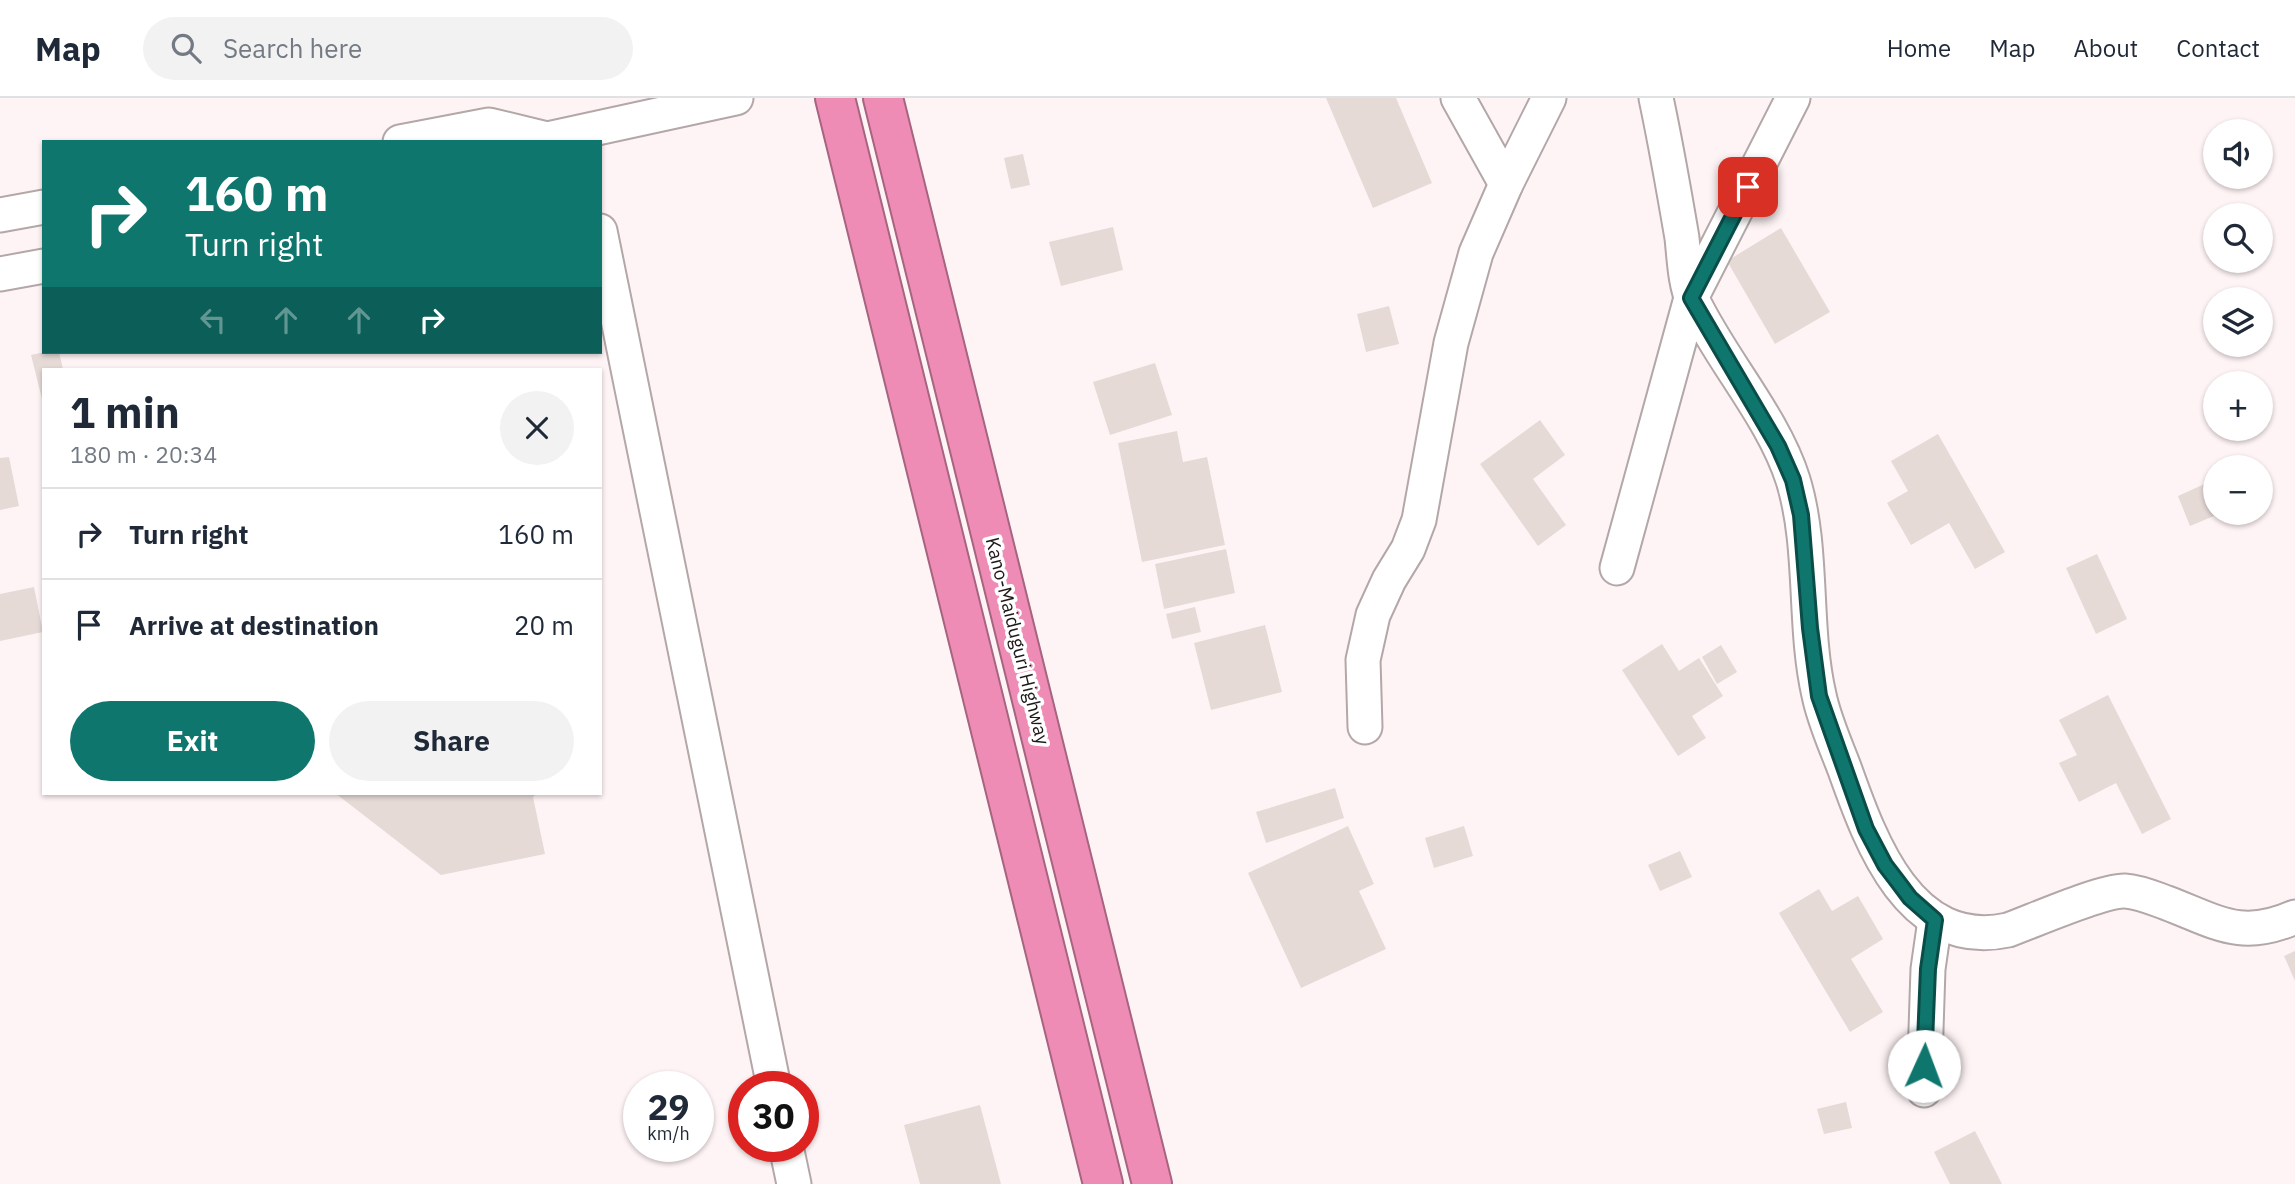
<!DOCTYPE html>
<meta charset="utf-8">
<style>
:root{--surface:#fff;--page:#f2f2f3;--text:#1f2937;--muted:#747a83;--line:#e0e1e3;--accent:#0f766e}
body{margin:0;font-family:"IBM Plex Sans",sans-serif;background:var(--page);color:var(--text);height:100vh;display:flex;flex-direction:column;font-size:26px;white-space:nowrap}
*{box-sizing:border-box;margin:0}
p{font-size:23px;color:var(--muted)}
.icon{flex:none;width:38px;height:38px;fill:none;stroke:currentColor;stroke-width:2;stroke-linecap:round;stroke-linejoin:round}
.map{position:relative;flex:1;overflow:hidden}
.details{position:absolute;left:42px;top:270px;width:560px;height:427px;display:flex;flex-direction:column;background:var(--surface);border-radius:0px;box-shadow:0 2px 5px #0004}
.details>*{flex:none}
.hud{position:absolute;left:42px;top:42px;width:560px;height:214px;border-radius:0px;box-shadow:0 2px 5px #0004;background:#0f766e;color:#fff;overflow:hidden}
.tools{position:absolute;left:2203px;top:21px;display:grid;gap:14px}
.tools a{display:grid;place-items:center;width:70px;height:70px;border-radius:50%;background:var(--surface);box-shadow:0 2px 5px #0004;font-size:35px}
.speed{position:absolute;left:623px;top:973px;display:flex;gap:14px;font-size:35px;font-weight:700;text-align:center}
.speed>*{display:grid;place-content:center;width:91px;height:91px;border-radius:50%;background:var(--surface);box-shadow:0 2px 5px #0004;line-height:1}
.speed small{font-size:18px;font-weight:400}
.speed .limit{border:10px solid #d22;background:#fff;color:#111}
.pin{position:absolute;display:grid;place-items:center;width:60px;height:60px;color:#fff;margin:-30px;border-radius:14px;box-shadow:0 4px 10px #0006}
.me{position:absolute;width:77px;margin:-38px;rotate:2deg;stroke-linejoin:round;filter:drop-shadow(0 0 5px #0008)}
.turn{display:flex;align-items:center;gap:24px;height:147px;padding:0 28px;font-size:32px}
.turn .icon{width:91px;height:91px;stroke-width:2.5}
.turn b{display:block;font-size:49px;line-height:60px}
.lanes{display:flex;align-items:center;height:66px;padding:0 28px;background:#0003;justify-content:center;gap:35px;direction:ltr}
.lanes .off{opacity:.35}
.round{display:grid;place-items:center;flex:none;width:74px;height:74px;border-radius:37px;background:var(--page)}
.head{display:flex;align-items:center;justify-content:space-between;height:119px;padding:0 28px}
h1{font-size:42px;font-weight:700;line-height:52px}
.cta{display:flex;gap:14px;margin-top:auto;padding:14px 28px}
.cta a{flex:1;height:80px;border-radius:42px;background:var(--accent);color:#fff;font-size:28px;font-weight:700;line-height:80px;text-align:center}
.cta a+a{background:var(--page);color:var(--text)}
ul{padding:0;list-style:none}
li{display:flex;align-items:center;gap:21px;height:91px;padding:0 28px;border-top:2px solid var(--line)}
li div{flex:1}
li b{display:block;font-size:26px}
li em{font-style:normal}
header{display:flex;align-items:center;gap:42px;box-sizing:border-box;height:98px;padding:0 35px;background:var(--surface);border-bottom:2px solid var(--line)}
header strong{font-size:33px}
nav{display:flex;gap:38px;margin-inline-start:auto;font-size:24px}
.search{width:490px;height:63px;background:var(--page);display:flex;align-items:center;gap:18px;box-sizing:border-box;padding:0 24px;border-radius:38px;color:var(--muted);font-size:26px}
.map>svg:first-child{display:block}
</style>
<header>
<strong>Map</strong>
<div class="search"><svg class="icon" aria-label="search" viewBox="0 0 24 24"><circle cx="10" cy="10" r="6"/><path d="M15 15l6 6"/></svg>Search here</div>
<nav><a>Home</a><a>Map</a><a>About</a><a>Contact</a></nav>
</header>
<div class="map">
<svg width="2295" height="1086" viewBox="0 0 2295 1086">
<rect width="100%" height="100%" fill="#fff4f5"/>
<g fill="#e6dad7">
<path d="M1326,0H1396L1432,85L1373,110Z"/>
<path d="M1023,56L1030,87L1011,91L1004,60Z"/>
<path d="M1113,129L1123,172L1061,188L1049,144Z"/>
<path d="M1781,130L1830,214L1775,246L1727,163Z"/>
<path d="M1389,208L1399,246L1366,254L1357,216Z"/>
<path d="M45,254H59L63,271H44L43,305L31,257Z"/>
<path d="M1155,265L1172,317L1110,337L1093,284Z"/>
<path d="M1540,322L1565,357L1533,381L1566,427L1538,448L1480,366Z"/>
<path d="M1177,333L1183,364L1207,359L1225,447L1142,464L1118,345Z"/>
<path d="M1938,336L2005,454L1975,471L1949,425L1911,447L1887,405L1908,393L1891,363Z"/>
<path d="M9,359L19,408L0,412V360Z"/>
<path d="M2211,383L2216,394V415H2221L2190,428L2178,398Z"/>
<path d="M1226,451L1235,495L1164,511L1155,466Z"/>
<path d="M2097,456L2127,521L2096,536L2066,470Z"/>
<path d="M34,489L43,534L0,543V496Z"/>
<path d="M1195,509L1201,534L1172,541L1166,516Z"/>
<path d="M1265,527L1282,594L1211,612L1194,545Z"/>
<path d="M1662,546L1679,573L1699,560L1723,598L1692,618L1706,640L1678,658L1622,572Z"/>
<path d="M1721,547L1737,574L1717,586L1702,559Z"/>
<path d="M2108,597L2171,721L2142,736L2116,685L2079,704L2059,665L2077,657L2059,622Z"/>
<path d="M1335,690L1344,720L1266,745L1256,714Z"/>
<path d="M335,695H537L533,699L545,756L441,777Z"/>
<path d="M1348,728L1374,786L1359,793L1386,851L1301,890L1248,775Z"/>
<path d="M1464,728L1473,758L1434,770L1425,740Z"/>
<path d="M1680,753L1692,779L1660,793L1648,767Z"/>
<path d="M1819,791L1832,813L1858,798L1883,841L1851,861L1883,914L1850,934L1779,815Z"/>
<path d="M2295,853V883L2284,858Z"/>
<path d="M1846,1004L1852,1030L1824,1036L1817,1011Z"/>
<path d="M980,1007L1001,1086H920L904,1027Z"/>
<path d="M1975,1033L2002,1086H1950L1934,1054Z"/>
</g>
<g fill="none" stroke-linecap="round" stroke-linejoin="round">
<defs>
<g id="street">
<path d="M1458,0L1506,86"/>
<path d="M1656,0C1666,47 1674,93 1682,140C1684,158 1685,187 1693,203C1721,262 1773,319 1793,382C1814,450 1803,528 1819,597C1824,622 1836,648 1845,672C1871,745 1910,853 2008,832C2033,823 2103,792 2125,793C2140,794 2153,800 2167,805C2217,824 2241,843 2295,819"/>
<path d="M400,44L489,27L547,41"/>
<path d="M543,44L547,41L736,0"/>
<path d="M0,117L44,109"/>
<path d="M600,133L774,989"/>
<path d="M0,176L44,168"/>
<path d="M1617,470L1691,200L1793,0"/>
<path d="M1365,629L1363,562L1373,517L1389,482L1408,451L1419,422L1451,245L1476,155L1506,86L1549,0"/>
<path d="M1924,992L1928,871L1935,822"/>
<path d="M786,1048L794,1086"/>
</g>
<g id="highway">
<path d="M835,0L1103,1086"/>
<path d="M883,0L1152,1086"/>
</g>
</defs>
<use href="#street" stroke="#b3a7a8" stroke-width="37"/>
<use href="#highway" stroke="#a6647f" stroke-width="42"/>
<use href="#street" stroke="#fff" stroke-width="33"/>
<use href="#highway" stroke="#ef8cb6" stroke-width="38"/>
</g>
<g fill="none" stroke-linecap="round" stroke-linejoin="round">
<defs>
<path id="route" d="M1748,89L1691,200L1778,348L1793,382L1801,417L1810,530L1819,598L1866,731L1885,767L1898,784L1910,800L1935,822L1928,871L1924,968"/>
</defs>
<use href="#route" stroke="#0a4d48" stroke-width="18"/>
<use href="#route" stroke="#0f766e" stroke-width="12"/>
</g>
<g text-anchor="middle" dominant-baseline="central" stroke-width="7" stroke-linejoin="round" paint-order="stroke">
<g font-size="19" fill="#1e1919" stroke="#fff">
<text transform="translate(1018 543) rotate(76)">Kano-Maiduguri Highway</text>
</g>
</g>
</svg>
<div class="tools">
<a><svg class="icon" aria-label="sound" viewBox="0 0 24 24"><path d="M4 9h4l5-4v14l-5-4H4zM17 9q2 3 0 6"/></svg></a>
<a><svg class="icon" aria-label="search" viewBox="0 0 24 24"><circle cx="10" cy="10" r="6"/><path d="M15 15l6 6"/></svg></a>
<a><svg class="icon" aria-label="layers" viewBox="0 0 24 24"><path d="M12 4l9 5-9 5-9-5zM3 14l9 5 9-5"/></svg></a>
<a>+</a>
<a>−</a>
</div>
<div class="speed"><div>29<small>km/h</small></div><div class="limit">30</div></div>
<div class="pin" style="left:1748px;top:89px;background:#d93025"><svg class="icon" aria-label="arrive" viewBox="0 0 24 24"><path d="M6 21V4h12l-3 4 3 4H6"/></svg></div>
<svg class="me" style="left:1924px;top:968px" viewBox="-20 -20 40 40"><circle r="19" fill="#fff"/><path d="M0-13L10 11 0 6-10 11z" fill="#0f766e"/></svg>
<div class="hud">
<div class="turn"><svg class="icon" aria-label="right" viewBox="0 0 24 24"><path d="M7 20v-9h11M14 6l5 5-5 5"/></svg><div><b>160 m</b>Turn right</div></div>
<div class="lanes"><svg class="icon off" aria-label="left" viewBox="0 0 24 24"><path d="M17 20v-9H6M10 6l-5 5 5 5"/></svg><svg class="icon off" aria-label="ahead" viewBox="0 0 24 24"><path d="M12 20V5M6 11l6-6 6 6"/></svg><svg class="icon off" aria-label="ahead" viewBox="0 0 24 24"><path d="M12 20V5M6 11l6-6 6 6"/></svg><svg class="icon" aria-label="right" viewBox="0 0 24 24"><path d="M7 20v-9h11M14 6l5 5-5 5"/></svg></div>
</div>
<section class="details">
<div class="head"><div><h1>1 min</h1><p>180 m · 20:34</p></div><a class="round"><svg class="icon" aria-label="close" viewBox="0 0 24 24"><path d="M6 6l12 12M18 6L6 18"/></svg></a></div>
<ul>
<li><svg class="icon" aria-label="right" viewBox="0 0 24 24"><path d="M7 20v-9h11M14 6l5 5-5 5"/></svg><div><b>Turn right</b></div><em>160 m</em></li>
<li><svg class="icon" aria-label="arrive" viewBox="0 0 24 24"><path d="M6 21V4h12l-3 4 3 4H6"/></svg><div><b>Arrive at destination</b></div><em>20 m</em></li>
</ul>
<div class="cta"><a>Exit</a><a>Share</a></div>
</section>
</div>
